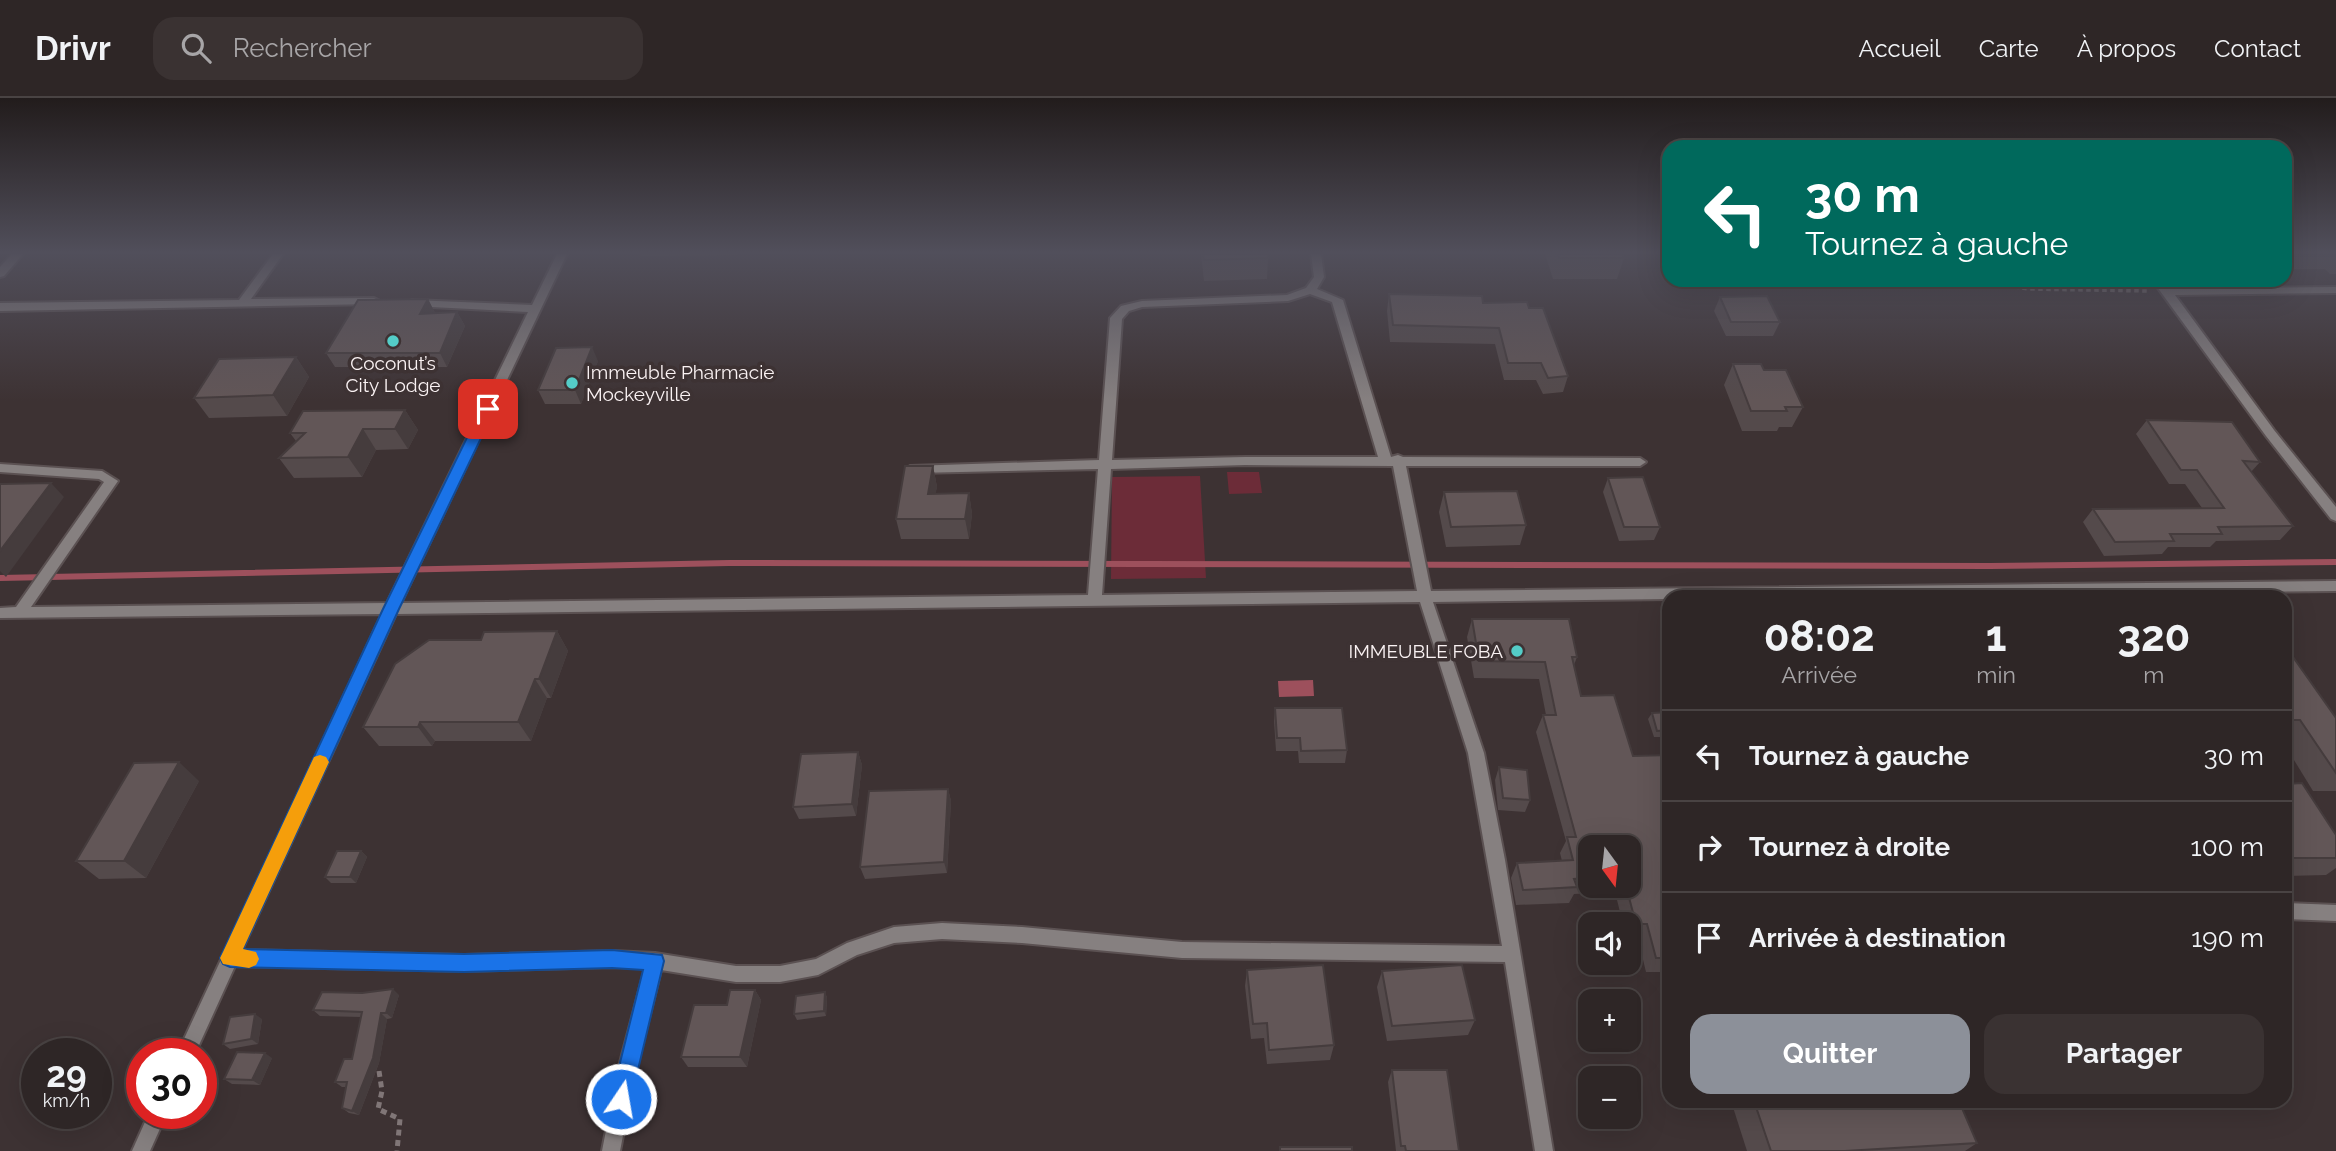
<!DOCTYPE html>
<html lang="fr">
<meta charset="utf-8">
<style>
:root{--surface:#2e2626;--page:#3a3232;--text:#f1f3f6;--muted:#a7a5a7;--line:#494343;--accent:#8c9099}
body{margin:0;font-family:Raleway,sans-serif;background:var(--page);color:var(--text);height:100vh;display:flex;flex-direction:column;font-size:26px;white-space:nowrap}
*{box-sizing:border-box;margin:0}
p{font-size:23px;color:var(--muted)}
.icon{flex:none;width:38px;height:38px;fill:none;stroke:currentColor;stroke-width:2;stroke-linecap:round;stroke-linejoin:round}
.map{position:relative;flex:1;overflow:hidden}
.details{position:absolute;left:1662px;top:492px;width:630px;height:518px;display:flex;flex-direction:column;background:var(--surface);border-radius:21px;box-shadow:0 7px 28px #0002,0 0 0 2px var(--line)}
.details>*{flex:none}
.top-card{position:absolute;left:1662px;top:42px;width:630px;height:147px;border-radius:21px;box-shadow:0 7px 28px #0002,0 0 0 2px var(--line);background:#00695c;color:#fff;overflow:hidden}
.needle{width:46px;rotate:165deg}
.buttons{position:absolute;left:1578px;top:737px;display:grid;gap:14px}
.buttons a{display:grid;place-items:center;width:63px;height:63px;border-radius:14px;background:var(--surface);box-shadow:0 7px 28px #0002,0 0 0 2px var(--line);font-size:35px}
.speed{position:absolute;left:21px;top:940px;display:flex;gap:14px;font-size:35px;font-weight:700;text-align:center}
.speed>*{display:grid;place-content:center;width:91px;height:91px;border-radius:50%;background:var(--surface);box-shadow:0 7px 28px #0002,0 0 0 2px var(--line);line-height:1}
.speed small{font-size:18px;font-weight:400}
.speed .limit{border:10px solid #d22;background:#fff;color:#111}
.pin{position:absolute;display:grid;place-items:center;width:60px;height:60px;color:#fff;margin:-30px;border-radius:14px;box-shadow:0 4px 10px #0006}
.me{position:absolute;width:77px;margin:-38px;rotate:12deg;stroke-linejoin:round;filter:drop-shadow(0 0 5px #0008)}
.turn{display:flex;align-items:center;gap:24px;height:147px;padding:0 28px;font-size:32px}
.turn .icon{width:91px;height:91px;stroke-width:2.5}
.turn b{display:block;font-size:49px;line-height:60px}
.eta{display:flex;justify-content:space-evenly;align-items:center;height:119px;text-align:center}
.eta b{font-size:42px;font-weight:700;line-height:49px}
.primary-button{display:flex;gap:14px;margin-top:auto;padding:14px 28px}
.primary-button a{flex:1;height:80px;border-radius:21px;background:var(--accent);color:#fff;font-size:28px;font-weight:700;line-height:80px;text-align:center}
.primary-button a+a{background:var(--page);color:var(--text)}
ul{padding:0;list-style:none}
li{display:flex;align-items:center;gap:21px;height:91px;padding:0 28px;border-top:2px solid var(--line)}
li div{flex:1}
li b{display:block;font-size:26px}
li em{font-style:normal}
header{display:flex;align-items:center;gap:42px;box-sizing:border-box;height:98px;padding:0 35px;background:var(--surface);border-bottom:2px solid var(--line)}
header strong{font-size:33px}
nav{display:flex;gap:38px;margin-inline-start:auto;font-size:24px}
.search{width:490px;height:63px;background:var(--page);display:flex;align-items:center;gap:18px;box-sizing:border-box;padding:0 24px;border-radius:21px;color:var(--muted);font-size:26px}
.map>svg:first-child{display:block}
</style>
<header>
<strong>Drivr</strong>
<div class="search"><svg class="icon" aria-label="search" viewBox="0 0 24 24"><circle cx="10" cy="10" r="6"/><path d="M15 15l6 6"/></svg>Rechercher</div>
<nav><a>Accueil</a><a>Carte</a><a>À propos</a><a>Contact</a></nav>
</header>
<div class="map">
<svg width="2336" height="1053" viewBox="0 0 2336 1053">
<rect width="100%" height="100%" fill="#3d3233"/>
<g fill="#6c2c38">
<path d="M1227,374H1259L1262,395L1229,396Z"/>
<path d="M1200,378L1206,480L1111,481L1112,379Z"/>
</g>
<path fill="#9d505c" d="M1313,582L1314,598L1279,599L1278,583Z"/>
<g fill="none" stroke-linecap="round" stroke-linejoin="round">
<path stroke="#9d505c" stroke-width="6" d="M0,480L729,465L1990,468L2336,464"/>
<defs>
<g id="street">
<path d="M12,156H23L4,178L0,179V169Z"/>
<path d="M273,156H283L251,201L374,200L380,203L374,206L0,213V205L239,202Z"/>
<path d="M557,156H567L401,505L1088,497L1098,371L914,375L908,371L910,368L1099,362L1110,220L1121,208L1142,203L1287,197L1306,190L1314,179L1311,156H1321L1324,179L1317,191L1343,202L1391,359L1398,357L1403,359L1640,360L1646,364L1640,368H1406L1431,493L2336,483V493L1670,499V501L1433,504L1484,655L1505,762L1553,1053H1535L1505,864L1182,860L1022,845L942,841L894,845L857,857L818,877L780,884H736L661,872L635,976L620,1053H602L617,976L645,870L612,869L464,873L235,868L195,956H177L382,516L0,520V510L16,509L104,384L99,381L0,374V366L102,373L118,383L31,509L387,505L528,214L412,208L406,205L412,202L532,207ZM1310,196L1332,204L1378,359H1245L1112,362L1122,221L1129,213L1142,209L1288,203ZM1245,367L1393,368L1417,493L1102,497L1111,371ZM1420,504L1468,655L1502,848L1182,844L1022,829L942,825L894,829L847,845L816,861L780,868H736L655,855L612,853L464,857L242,852L396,516Z"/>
<path d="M2152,182H2164L2170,191L2336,189V195L2175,197L2274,332L2336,409V423L2331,421L2266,338Z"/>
<path d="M2286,805L2336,807V823L2286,821Z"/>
<path d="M149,1015H167L150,1053H132Z"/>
</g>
</defs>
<use href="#street" stroke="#5b5152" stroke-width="4"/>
<path stroke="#807677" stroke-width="3.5" stroke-dasharray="4.5 3.5" stroke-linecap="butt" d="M1975,182L2028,191L2148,193"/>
<path stroke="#807677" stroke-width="5" stroke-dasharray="6 4.5" stroke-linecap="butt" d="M379,973L382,993L378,1011L400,1021L397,1053"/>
<use href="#street" fill="#868080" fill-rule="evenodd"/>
</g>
<g fill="#544a4b" fill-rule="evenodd">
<path d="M640,156H738V157L641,158Z"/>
<path d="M1201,156L1268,160L1267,181L1204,183Z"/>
<path d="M1545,156H1622L1624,160L1617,181H1553Z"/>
<path d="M2286,156H2336V176H2330L2325,171H2286Z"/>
<path d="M1389,196L1529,210L1568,278L1563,294L1543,296L1536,282H1504L1495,246L1390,244L1387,213Z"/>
<path d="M1720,199L1780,224L1773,238H1726L1714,213Z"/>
<path d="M428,201L435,215L457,214L465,228L447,269H335L326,255Z"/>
<path d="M296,259L309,279L287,318L209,320L194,300Z"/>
<path d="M598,263L581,306H545L538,292Z"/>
<path d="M1733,266L1764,272L1803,309L1792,329H1779L1777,333H1742L1724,287Z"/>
<path d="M405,312L418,332L408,351L376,352L362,379L294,380L279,360L296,343L290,335Z"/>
<path d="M2147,322L2260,364L2251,374L2293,428L2280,442L2216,443L2210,449H2168L2162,456L2104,458L2083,424L2093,411L2202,410L2185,386H2169L2136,336Z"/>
<path d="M933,368L937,389L935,396L969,395L972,416L969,441H901L896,421Z"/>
<path d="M1608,380L1660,429L1654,442L1619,443L1603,394Z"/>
<path d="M1444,394L1526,427L1520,447L1446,449L1439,414Z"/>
<path d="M1472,521L1577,559L1574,567L1581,598L1633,658L1670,657V874H1646L1638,841H1629V826H1623L1615,794L1574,796L1569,805L1516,807L1511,780L1517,765L1562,763L1560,755L1566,743L1536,634L1543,617H1546L1539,581L1474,580L1467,539ZM1591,749H1629V788H1591Z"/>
<path d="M557,533L568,553L551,600H547L531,643H435L432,648H379L363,629L481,542Z"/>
<path d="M2286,549L2336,620V693H2313L2286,649Z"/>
<path d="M1275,610L1347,652L1345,665H1299L1298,653H1276L1274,623Z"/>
<path d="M1670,614V639H1654L1648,621L1652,615Z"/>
<path d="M858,654L862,667L856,718L799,721L793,709Z"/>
<path d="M1499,669L1530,702L1525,714L1498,712L1495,682Z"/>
<path d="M199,683L146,780L99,781L76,763Z"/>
<path d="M2286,686L2336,760V770L2326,777L2286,778Z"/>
<path d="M948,691L951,703L947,775L865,781L860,769Z"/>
<path d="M361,753L367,759L356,785H331L325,779Z"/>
<path d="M1247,872L1334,947L1330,962L1267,966L1264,940L1251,941L1245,888Z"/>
<path d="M1382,873L1475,922L1468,937L1387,943L1377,889Z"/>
<path d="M755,892L761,902L747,969H688L681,959L727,907Z"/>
<path d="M825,894L827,900L826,918L797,922L794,916Z"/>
<path d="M399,897L392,920L387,921L379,965L359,1017L349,1015L342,1010L346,989H342L335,984L352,961L361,919L320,918L313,912Z"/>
<path d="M262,921L258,946L230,951L223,946Z"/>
<path d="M272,960L260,987L232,986L224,981Z"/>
<path d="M1392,972L1459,1053H1396L1388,984Z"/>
<path d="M1731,1003H1959L1977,1045L1965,1053H1747Z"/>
</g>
<g fill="#453c3d">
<path d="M428,201L435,215L420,216Z"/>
<path d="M457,214L465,228L447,269L440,255Z"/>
<path d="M592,249L598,263L581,306L575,292Z"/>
<path d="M296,259L309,279L287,318L273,297Z"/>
<path d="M405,312L418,332L408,351L395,331Z"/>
<path d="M363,331L376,352L362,379L348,359Z"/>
<path d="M933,368L937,389L932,416L928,396Z"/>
<path d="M51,385L64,399L6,479L0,473V453Z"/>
<path d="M969,395L972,416L969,441L965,421Z"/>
<path d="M557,533L568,553L551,600L539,581Z"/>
<path d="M535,581L547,600L531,643L518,624Z"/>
<path d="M420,624L435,643L432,648L418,629Z"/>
<path d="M858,654L862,667L856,718L852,706Z"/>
<path d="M179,664L199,683L146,780L124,763Z"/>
<path d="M948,691L951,703L947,775L944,764Z"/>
<path d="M361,753L367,759L356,785L350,779Z"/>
<path d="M393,891L399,897L392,920L386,915Z"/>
<path d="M755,892L761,902L747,969L740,959Z"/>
<path d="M825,894L827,900L826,918L824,913Z"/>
<path d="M381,915L387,921L379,965L359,1017L352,1013Z"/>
<path d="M255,916L262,921L258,946L251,941Z"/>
<path d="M265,955L272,960L260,987L252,982Z"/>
</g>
<g fill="#625657" stroke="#453c3d" stroke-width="2">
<path d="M1203,156H1268V160L1204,162Z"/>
<path d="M1557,156H1622L1624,160H1559Z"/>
<rect x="2286" y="156" width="50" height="2"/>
<path d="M1389,196L1482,198L1483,205L1527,204L1529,210H1543L1568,278L1548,280L1541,265H1508L1499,230L1393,227Z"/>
<path d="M1767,198L1780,224H1731L1720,199Z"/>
<path d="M428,201L420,216L457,214L440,255H326L358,202Z"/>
<path d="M592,249L575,292H538L556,250Z"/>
<path d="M296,259L273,297L194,300L219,261Z"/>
<path d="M1733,266H1761L1764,272H1786L1803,309H1785L1787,313H1751Z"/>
<path d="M405,312L395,331H363L348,359L279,360L305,335H290L303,313Z"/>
<path d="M2147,322L2232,324L2260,364L2243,363L2293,428L2218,429L2222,436H2170L2174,443L2115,444L2093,411L2224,410L2197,372H2181Z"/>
<path d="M905,368H933L928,396L969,395L965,421H896Z"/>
<path d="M1643,379L1660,429H1624L1608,380Z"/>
<path d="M51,385L0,453V386Z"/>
<path d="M1517,393L1526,427L1451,429L1444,394Z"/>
<path d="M1472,521H1569L1577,559H1572L1581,598L1614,597L1633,658L1670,657V680H1666L1670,692V860H1656L1647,826H1636L1626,788H1629V749H1591V780L1574,781L1577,789L1523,792L1517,765L1573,762L1567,739H1576L1543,617H1556L1545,564L1479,563Z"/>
<path d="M557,533L539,581H535L518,624H420L418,629H363L395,566L429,542H481L484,534Z"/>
<path d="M2286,549L2336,620V675L2300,622H2286Z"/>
<path d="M1275,610H1342L1347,652L1301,653L1300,640H1277Z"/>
<path d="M1670,614V632L1657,633L1652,615Z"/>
<path d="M858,654L852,706L793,709L801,656Z"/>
<path d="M179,664L124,763H76L134,665Z"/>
<path d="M1499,669L1527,672L1530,702L1503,700Z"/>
<path d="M2302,685L2336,737V760H2292L2286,750V686Z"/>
<path d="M948,691L944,764L860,769L869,693Z"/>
<path d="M337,753H361L350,779H325Z"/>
<path d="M1323,867L1334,947L1269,952L1267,925L1253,926L1247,872Z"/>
<path d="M1462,867L1475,922L1392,928L1382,873Z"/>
<path d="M393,891L386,915H381L373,960L352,1013L342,1010L347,984H335L344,961H352L362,914L313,912L322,894L362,895Z"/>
<path d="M730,892H755L740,959H681L694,907H727Z"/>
<path d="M825,894L824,913L794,916L796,898Z"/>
<path d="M255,916L251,941L223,946L230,919Z"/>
<path d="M237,954L265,955L252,982L224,981Z"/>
<path d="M1392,972H1447L1459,1053H1406L1405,1048H1401Z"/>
<path d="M1754,1003H1959L1977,1045L1845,1053H1771Z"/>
<rect x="1280" y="1049" width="72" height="4"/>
</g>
<linearGradient id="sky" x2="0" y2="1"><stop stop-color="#221c1c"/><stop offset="0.51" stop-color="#514f5b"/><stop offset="1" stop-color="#514f5b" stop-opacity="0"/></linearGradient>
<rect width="2336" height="303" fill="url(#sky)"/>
<path fill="#1a73e8" stroke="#114b97" stroke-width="2" d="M488,306L495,311L399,511L243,851L464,856L612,852L662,857L664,863L631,1001L628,1009L621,1012L614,1009L611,1001L643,872L612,870L464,874L230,869L223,866L220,860L383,511L481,311Z"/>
<path fill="#f59e0b" d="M320,657L326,659L329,664L243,851L256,854L259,861L256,867L249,870L223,866L220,860L223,854L314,659Z"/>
<g fill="#54cdc8" stroke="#3d3233" stroke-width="2.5">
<circle cx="393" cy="243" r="7"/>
<circle cx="572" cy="285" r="7"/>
<circle cx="1517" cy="553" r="7"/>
</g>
<g text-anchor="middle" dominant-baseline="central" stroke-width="7" stroke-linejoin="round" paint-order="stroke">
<g font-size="19" fill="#faf2f3" stroke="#3d3233">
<text x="393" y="265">Coconut’s<tspan x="393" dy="22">City Lodge</tspan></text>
<text x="586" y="274" text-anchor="start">Immeuble Pharmacie<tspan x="586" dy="22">Mockeyville</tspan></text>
<text x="1503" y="553" text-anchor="end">IMMEUBLE FOBA</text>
</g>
</g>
</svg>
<div class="buttons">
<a><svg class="needle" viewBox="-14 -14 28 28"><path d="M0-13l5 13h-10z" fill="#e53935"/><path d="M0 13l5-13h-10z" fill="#a7a5a7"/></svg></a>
<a><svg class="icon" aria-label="sound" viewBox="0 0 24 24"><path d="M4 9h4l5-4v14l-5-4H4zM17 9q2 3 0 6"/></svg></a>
<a>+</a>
<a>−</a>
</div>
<div class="speed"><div>29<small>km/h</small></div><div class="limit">30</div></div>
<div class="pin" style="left:488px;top:311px;background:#d93025"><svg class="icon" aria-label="arrive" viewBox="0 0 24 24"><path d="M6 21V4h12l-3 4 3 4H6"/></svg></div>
<svg class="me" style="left:621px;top:1001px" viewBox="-20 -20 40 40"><circle r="17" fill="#1a73e8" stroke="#fff" stroke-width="3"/><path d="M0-11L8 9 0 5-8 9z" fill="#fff"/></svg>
<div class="top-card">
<div class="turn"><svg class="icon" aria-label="left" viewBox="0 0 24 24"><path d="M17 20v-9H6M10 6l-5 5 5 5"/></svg><div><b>30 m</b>Tournez à gauche</div></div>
</div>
<section class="details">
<div class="eta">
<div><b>08:02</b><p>Arrivée</p></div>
<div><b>1</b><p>min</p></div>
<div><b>320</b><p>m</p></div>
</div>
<ul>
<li><svg class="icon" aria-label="left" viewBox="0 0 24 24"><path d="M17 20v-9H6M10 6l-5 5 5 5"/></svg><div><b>Tournez à gauche</b></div><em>30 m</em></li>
<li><svg class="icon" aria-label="right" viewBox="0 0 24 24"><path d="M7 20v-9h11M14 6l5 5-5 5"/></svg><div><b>Tournez à droite</b></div><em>100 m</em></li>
<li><svg class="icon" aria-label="arrive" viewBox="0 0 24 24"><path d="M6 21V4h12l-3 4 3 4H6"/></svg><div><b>Arrivée à destination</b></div><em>190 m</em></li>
</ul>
<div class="primary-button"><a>Quitter</a><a>Partager</a></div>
</section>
</div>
